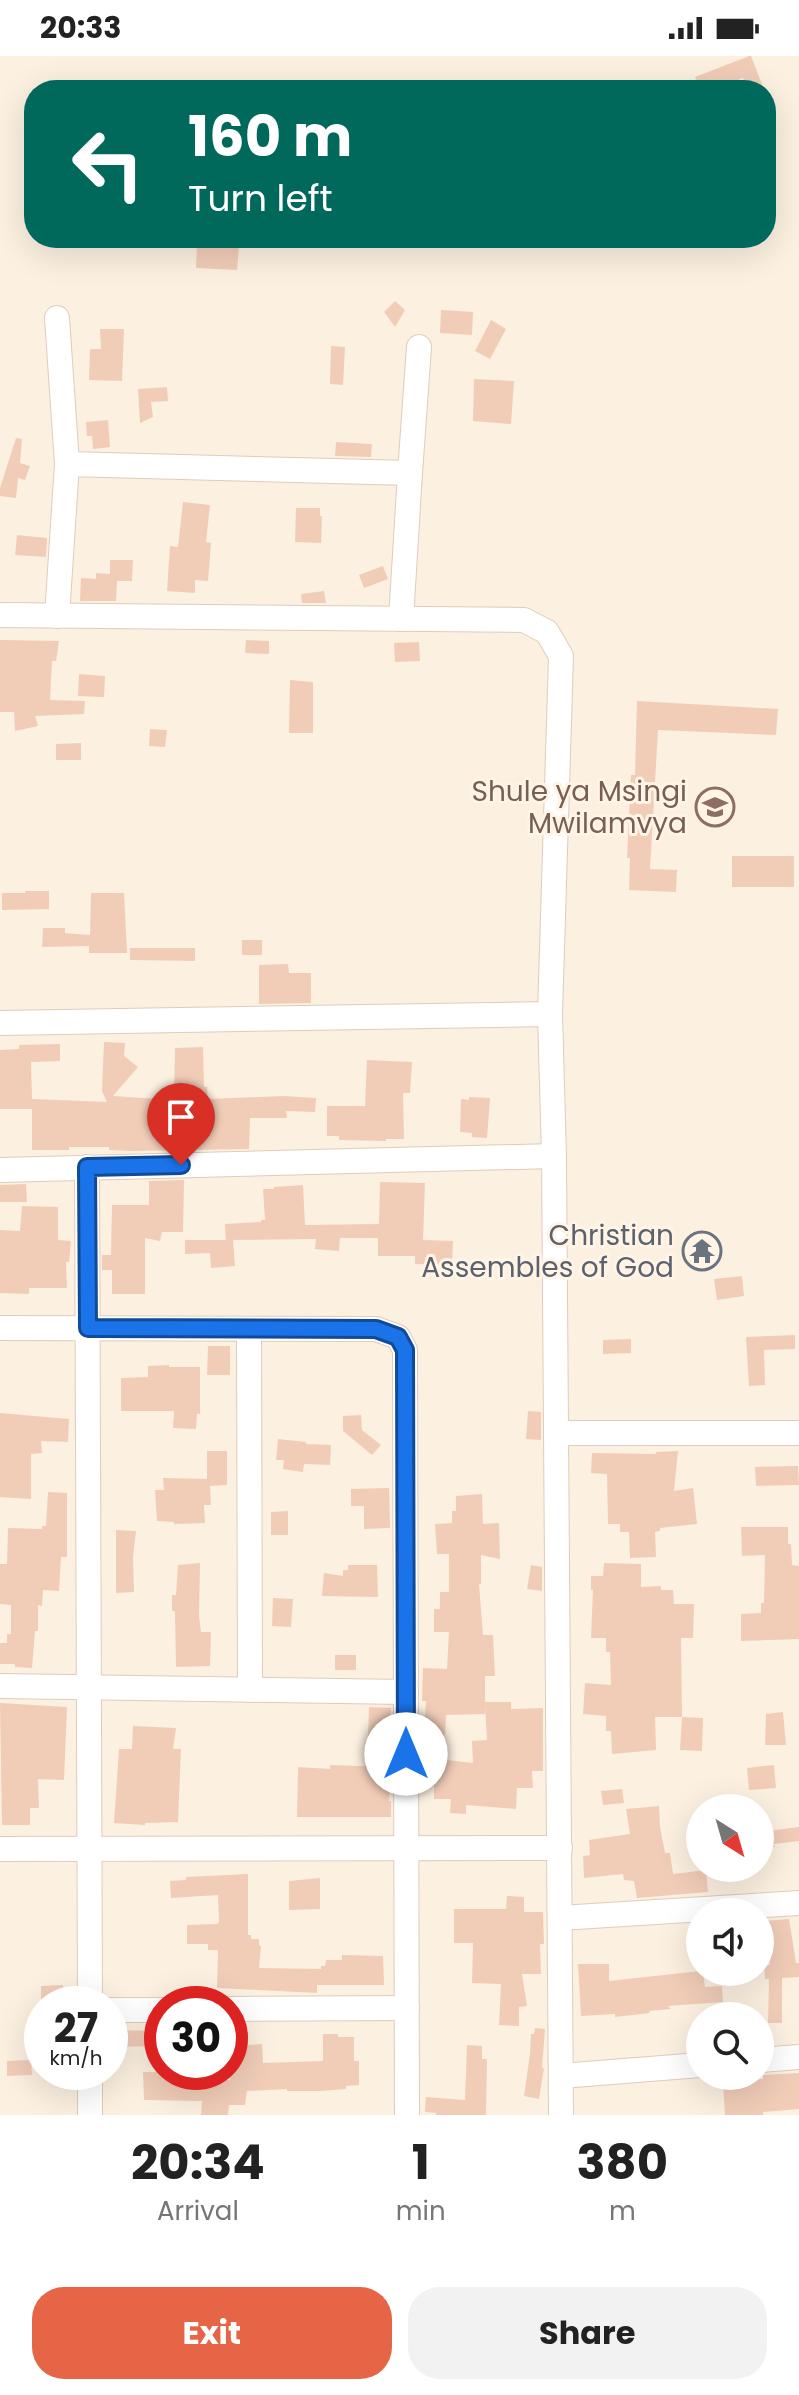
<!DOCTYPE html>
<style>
:root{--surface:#fff;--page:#f2f2f2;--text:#222;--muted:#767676;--accent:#e56546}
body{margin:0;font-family:Poppins,sans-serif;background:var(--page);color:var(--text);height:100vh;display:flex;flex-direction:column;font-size:30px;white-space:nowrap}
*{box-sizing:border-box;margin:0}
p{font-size:26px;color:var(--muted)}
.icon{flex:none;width:44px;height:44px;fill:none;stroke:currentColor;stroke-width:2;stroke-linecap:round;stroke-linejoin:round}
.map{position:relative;height:2059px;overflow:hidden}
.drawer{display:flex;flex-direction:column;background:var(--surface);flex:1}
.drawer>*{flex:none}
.hud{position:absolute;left:24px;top:24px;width:752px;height:168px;border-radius:32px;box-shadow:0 8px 32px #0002;background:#00695c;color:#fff;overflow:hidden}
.needle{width:52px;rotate:143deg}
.controls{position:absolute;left:686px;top:1738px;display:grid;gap:16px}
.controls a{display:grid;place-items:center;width:88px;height:88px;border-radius:50%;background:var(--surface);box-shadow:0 8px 32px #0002;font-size:40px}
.speed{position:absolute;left:24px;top:1930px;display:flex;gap:16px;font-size:40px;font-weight:700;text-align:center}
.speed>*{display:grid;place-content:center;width:104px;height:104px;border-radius:50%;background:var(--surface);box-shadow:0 8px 32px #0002;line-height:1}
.speed small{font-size:20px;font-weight:400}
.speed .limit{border:12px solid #d22;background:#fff;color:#111}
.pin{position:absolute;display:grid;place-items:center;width:68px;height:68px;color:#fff;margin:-82px -34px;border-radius:50% 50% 50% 0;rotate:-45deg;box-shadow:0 0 8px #0007}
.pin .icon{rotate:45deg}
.me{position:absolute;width:88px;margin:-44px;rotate:0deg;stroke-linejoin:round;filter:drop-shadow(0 0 6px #0008)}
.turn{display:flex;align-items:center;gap:28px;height:168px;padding:0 32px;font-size:36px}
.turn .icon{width:104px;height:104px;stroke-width:2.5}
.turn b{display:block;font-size:56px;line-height:68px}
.eta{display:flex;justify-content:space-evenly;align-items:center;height:136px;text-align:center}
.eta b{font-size:48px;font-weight:700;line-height:56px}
.button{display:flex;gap:16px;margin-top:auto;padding:16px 32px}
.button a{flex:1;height:92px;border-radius:32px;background:var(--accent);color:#fff;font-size:32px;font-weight:700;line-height:92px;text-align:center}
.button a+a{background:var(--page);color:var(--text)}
.status{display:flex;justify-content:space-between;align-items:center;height:56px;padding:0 40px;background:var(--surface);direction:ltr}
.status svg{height:22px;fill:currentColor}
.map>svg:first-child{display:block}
</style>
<div class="status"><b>20:33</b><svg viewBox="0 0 49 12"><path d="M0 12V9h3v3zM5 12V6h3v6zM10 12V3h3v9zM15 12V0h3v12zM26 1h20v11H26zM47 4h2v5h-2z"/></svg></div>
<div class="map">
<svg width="799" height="2059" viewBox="0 0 799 2059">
<rect width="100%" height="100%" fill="#fcf0e0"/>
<g fill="#f1cdb8">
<path d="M749,0H751L763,31L747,34L743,22L711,34H700L695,21Z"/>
<path d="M197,189L239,190L237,214L196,212Z"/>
<path d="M395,245L405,254L395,271L384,256Z"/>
<path d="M441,254L473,256L472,279L440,277Z"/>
<path d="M491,264L506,273L490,303L475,295Z"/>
<path d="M100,273H124L122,325L89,324L90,293H101Z"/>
<path d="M331,290L345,291L343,329L330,328Z"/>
<path d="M474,323L514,325L511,368L473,365Z"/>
<path d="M167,331L168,345L151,346L153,361L140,367L138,333Z"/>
<path d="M108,364L110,391L93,393L92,380H87L86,366Z"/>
<path d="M16,382L22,383L20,407L30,410L25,424L18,422L16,442L0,440V432Z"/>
<path d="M336,386L372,388L371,401L335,400Z"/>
<path d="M183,446L210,449L206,486L211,487L208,525L195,524V537L167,535L170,490L178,491Z"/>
<path d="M296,452H320V460H322L321,487L295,486Z"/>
<path d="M17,479L47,482L46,501L15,499Z"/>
<path d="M110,504H133L132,525H117L116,545H80L81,522L96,523V517L110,518Z"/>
<path d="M383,510L388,523L364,532L359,519Z"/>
<path d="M324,535L326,547H302L301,538Z"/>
<path d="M0,584L59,585L56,605H52L50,644L85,645L84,658L35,660L38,670L15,675L14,656H0Z"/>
<path d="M246,584L269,585V598L245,597Z"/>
<path d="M419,586L420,605L395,606L394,587Z"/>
<path d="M79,618L105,620L104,641L78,640Z"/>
<path d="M290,624L313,626V677H289Z"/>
<path d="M637,645L778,653L776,679L658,674L650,813L677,814L676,836L629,834L630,802H627L631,719H635Z"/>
<path d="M150,673L167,674L165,691L149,690Z"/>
<path d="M81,687V704H56V688Z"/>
<rect x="732" y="800" width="62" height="31"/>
<path d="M25,835H49V853L2,854V837H25Z"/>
<path d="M91,837H124L127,897H89V890L42,891L43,872H65V877L90,879Z"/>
<rect x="242" y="884" width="20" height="15"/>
<path d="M130,892H195V905L130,904Z"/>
<path d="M288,908L289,917H311V947L259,948V909Z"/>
<path d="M104,986L125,987L124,1000L138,1011L113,1040L174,1044L175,992L203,991L204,1031H207L208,1043L284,1040L316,1042L315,1056L286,1055L287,1062H250L249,1093L132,1095L109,1094V1091H69V1094H32V1053H0V994L19,993V989L60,988V1005L31,1006L32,1043L107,1046L102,1035Z"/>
<path d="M367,1004L412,1006L410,1037H403L404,1083H386V1085L339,1084V1080H327V1050H365Z"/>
<path d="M469,1041L490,1042L487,1082L472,1081V1077L460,1076L461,1043L469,1044Z"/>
<path d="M184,1124L183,1176H162L160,1185L145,1182V1238H112V1214H102V1199H111L112,1149H149V1125Z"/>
<path d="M380,1126L425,1127L423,1184L453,1185L452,1209L415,1208V1200H378V1182H340L339,1195L315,1193L316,1183L226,1184L225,1168L261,1166V1164H265L263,1133H274V1131L303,1129L305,1169L379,1168Z"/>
<path d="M26,1128L27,1146H0V1129Z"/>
<path d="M22,1150L58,1151V1184L71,1185L69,1206H66L67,1232H29V1238L0,1237V1174L20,1175Z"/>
<path d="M185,1184H233L235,1210L211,1212L210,1197L185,1198Z"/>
<path d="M742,1220L744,1240L717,1244L714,1223Z"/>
<path d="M795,1279V1293L764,1294L765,1329L749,1330L746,1281Z"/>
<path d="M631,1283V1297L603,1298V1284Z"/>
<path d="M208,1290H230V1319H207Z"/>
<path d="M169,1309V1311H200V1358H197L196,1373L173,1372L174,1355H121V1322L148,1321V1310Z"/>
<path d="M528,1355L541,1356V1384L526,1383Z"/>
<path d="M0,1357L69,1363L68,1386L41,1385L42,1397L31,1398V1443L0,1441Z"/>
<path d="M361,1359L362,1374L381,1389L372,1399L343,1375V1360Z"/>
<path d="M278,1383L306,1386V1388L331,1389L330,1409L304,1408L303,1416L283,1413L284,1404H276Z"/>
<path d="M207,1395H227V1429L210,1430L211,1449H204L205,1467L174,1468V1466L157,1465L155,1434H164L163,1422L207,1423Z"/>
<path d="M678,1395L674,1435L693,1432L697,1468L660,1472V1475L655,1476L656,1501L630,1502L629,1476H620V1468H608L607,1418L591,1417L592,1397L656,1398V1396Z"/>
<path d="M798,1410L799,1429L756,1430L755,1411Z"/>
<path d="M389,1432L390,1472L364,1473V1450H351V1433Z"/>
<path d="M48,1436L67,1437V1501H61L59,1535L43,1534L42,1550L38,1549V1575H35L32,1612L15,1611V1608H0V1587H7V1578H11V1549L0,1548V1508H7L8,1472L42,1473V1470H46Z"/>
<path d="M482,1438L483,1468L499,1467L500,1503L481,1499V1528H479L483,1579H493L495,1620H485V1646H511V1653L543,1652V1715H532L533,1732H517L516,1753L466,1749V1758L450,1757L451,1743H434V1730H429V1714H438L439,1703L473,1707L472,1685L487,1684L485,1650V1658L446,1659L445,1679L424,1678L426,1645H422L423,1612L447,1613L449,1576H434V1553H440V1536H449V1498H437L435,1468L452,1467V1455H456V1440Z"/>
<path d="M288,1455V1479H271V1456Z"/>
<path d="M741,1471H788V1488H791L792,1509L799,1510V1583L741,1585V1558L761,1557V1547H764L765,1499L742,1500Z"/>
<path d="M116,1474L136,1475L133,1501L134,1536L116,1537Z"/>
<path d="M200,1507L199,1560L201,1576H211L210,1610L176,1611L175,1555H172V1539H176L178,1509Z"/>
<path d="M604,1507L641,1508V1531L661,1530V1534H673L674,1548H694L693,1582H681L682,1661H655L656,1694L612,1698L611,1675H606V1660L583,1658L585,1627L611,1629L610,1596H606V1582H591L593,1534H591V1520H603Z"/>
<path d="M348,1509H377L378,1541L322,1540L324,1517L343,1520V1514H348Z"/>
<path d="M531,1509L542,1511V1535L527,1533Z"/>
<path d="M273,1542L293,1543L291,1571L272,1570Z"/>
<rect x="335" y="1599" width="21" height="15"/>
<path d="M0,1647L67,1651L64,1724L38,1723L39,1752H30V1769H2Z"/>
<path d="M369,1651L391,1652L389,1684H368Z"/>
<path d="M783,1656L786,1689H765L766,1658Z"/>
<path d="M682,1661L703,1662L702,1695L680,1694Z"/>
<path d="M133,1670L176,1672L173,1693H181L178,1766L145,1767V1769L114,1767L119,1693H132Z"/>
<path d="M330,1709L391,1711L389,1745H391V1761H297L298,1711L330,1713Z"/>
<path d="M774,1709L776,1732L749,1734L747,1712Z"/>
<path d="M622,1733L624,1747L603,1749L601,1735Z"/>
<path d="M659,1750L660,1771L665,1797H670L673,1818L706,1814L708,1836L637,1842L634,1825L624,1824L623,1818L584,1822L583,1800L590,1799L589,1784L630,1778L626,1753Z"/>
<path d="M799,1771V1785L774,1788L775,1791L760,1792V1776Z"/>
<path d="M248,1818V1879H251V1883H259V1889L261,1890L259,1912L321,1913V1910H325L326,1904H342V1899L383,1900L384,1929H317V1937L217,1932L218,1894H208V1888H187V1869L217,1868L219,1866L218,1839L171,1842L170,1825L186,1824V1821Z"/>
<path d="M320,1822V1853L289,1854V1825Z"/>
<path d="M507,1840L524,1841V1856H543L544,1888H540L541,1918H522L527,1950L519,1951V1970L499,1969L501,1928L472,1927L473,1887H454V1853H506Z"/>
<path d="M789,1863L796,1907H799V1921L782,1922V1967H768L769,1923H765L764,1909H770L763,1865Z"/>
<path d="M578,1908H609V1925L700,1915L703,1916L705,1931L722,1930L723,1946L668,1950L671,1953L649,1955L650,1957L615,1961V1958L581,1960Z"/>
<path d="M63,1929V1948H41V1930Z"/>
<path d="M535,1972L545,1973L542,2012H544L539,2043L524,2040L530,1998L531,1978H534Z"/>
<path d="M110,1974L162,1975V1990L110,1991Z"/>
<path d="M230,1976H248V1989L262,1988L263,2007L323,2005V1978H338V1981H354V2005H359V2029L346,2030V2033L321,2035H287V2033L247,2035L245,2049H229L228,2059H201L202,2045L144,2044L143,2016H188V2024H230Z"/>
<path d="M467,1989L482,1990V2003H487L486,2059H436V2057L425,2056L426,2041L465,2044Z"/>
<path d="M31,2004L32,2019L7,2020V2005Z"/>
<path d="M799,2017V2053L763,2056V2059H725L723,2026L763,2023V2019Z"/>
</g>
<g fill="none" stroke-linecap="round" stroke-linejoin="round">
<defs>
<g id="minor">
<path d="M57,262L67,408"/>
<path d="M410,417L419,291"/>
<path d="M0,559L524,564L547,576L561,600L550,958L554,1100L561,2059"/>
<path d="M57,560L67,408L410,417L401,563"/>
<path d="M0,967L550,958"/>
<path d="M87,1111L90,1948"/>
<path d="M0,1114L554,1100"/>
<path d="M0,1272L376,1273L398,1281L405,1294L407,2059"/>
<path d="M249,1273L250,1634"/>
<path d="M557,1377H799"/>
<path d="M0,1630L406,1636"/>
<path d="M0,1793L560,1792"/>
<path d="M560,1862L799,1847"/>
<path d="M230,1953L407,1952"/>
<path d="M110,1954H162"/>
<path d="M760,2004L799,2001"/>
<path d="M90,2016V2059"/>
<path d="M561,2020L700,2009"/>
</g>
</defs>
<use href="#minor" stroke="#dfccbc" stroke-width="26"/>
<use href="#minor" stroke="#fff" stroke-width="24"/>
</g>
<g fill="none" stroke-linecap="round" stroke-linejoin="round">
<defs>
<path id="route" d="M181,1109L87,1111L88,1272L376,1273L398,1281L405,1294L406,1698"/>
</defs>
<use href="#route" stroke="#114b97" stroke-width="20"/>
<use href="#route" stroke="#1a73e8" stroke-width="14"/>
</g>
<defs>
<symbol id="school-ring" viewBox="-11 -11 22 22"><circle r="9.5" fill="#fff4e6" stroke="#8d6e63" stroke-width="1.5"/><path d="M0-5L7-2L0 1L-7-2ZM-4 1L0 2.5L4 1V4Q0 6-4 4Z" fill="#8d6e63"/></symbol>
<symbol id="temple-ring" viewBox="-11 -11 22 22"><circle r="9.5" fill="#fff4e6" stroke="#6b7280" stroke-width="1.5"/><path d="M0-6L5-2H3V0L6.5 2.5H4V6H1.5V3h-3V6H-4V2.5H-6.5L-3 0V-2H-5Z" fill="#6b7280"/></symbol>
</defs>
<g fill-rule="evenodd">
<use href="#school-ring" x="693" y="729" width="44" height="44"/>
<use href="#temple-ring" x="680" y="1173" width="44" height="44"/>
</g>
<g text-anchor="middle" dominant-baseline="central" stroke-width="6" stroke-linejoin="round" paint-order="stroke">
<g font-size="28" fill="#785e54" stroke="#fff4e6" text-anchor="end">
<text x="687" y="735">Shule ya Msingi<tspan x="687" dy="32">Mwilamvya</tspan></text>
</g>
<g font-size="28" fill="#5b616d" stroke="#fff4e6" text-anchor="end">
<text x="674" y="1179">Christian<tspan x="674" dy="32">Assembles of God</tspan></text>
</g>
</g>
</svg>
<div class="controls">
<a><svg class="needle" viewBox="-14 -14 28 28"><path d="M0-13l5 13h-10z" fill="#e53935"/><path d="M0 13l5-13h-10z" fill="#767676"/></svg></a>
<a><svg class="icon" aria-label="sound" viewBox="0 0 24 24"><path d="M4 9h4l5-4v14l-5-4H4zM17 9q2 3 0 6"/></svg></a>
<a><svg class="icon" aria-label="search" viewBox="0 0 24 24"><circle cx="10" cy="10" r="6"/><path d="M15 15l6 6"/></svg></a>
</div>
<div class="speed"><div>27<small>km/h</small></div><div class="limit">30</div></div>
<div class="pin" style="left:181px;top:1109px;background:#d93025"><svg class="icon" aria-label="arrive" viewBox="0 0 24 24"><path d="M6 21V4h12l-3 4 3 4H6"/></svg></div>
<svg class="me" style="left:406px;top:1698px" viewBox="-20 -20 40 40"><circle r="19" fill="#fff"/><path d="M0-13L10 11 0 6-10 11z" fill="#1a73e8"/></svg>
<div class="hud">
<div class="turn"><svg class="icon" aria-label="left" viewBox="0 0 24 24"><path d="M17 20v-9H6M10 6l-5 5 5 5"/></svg><div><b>160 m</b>Turn left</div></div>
</div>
</div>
<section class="drawer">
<div class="eta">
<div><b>20:34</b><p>Arrival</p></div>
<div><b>1</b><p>min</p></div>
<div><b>380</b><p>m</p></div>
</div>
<div class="button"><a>Exit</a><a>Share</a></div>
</section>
